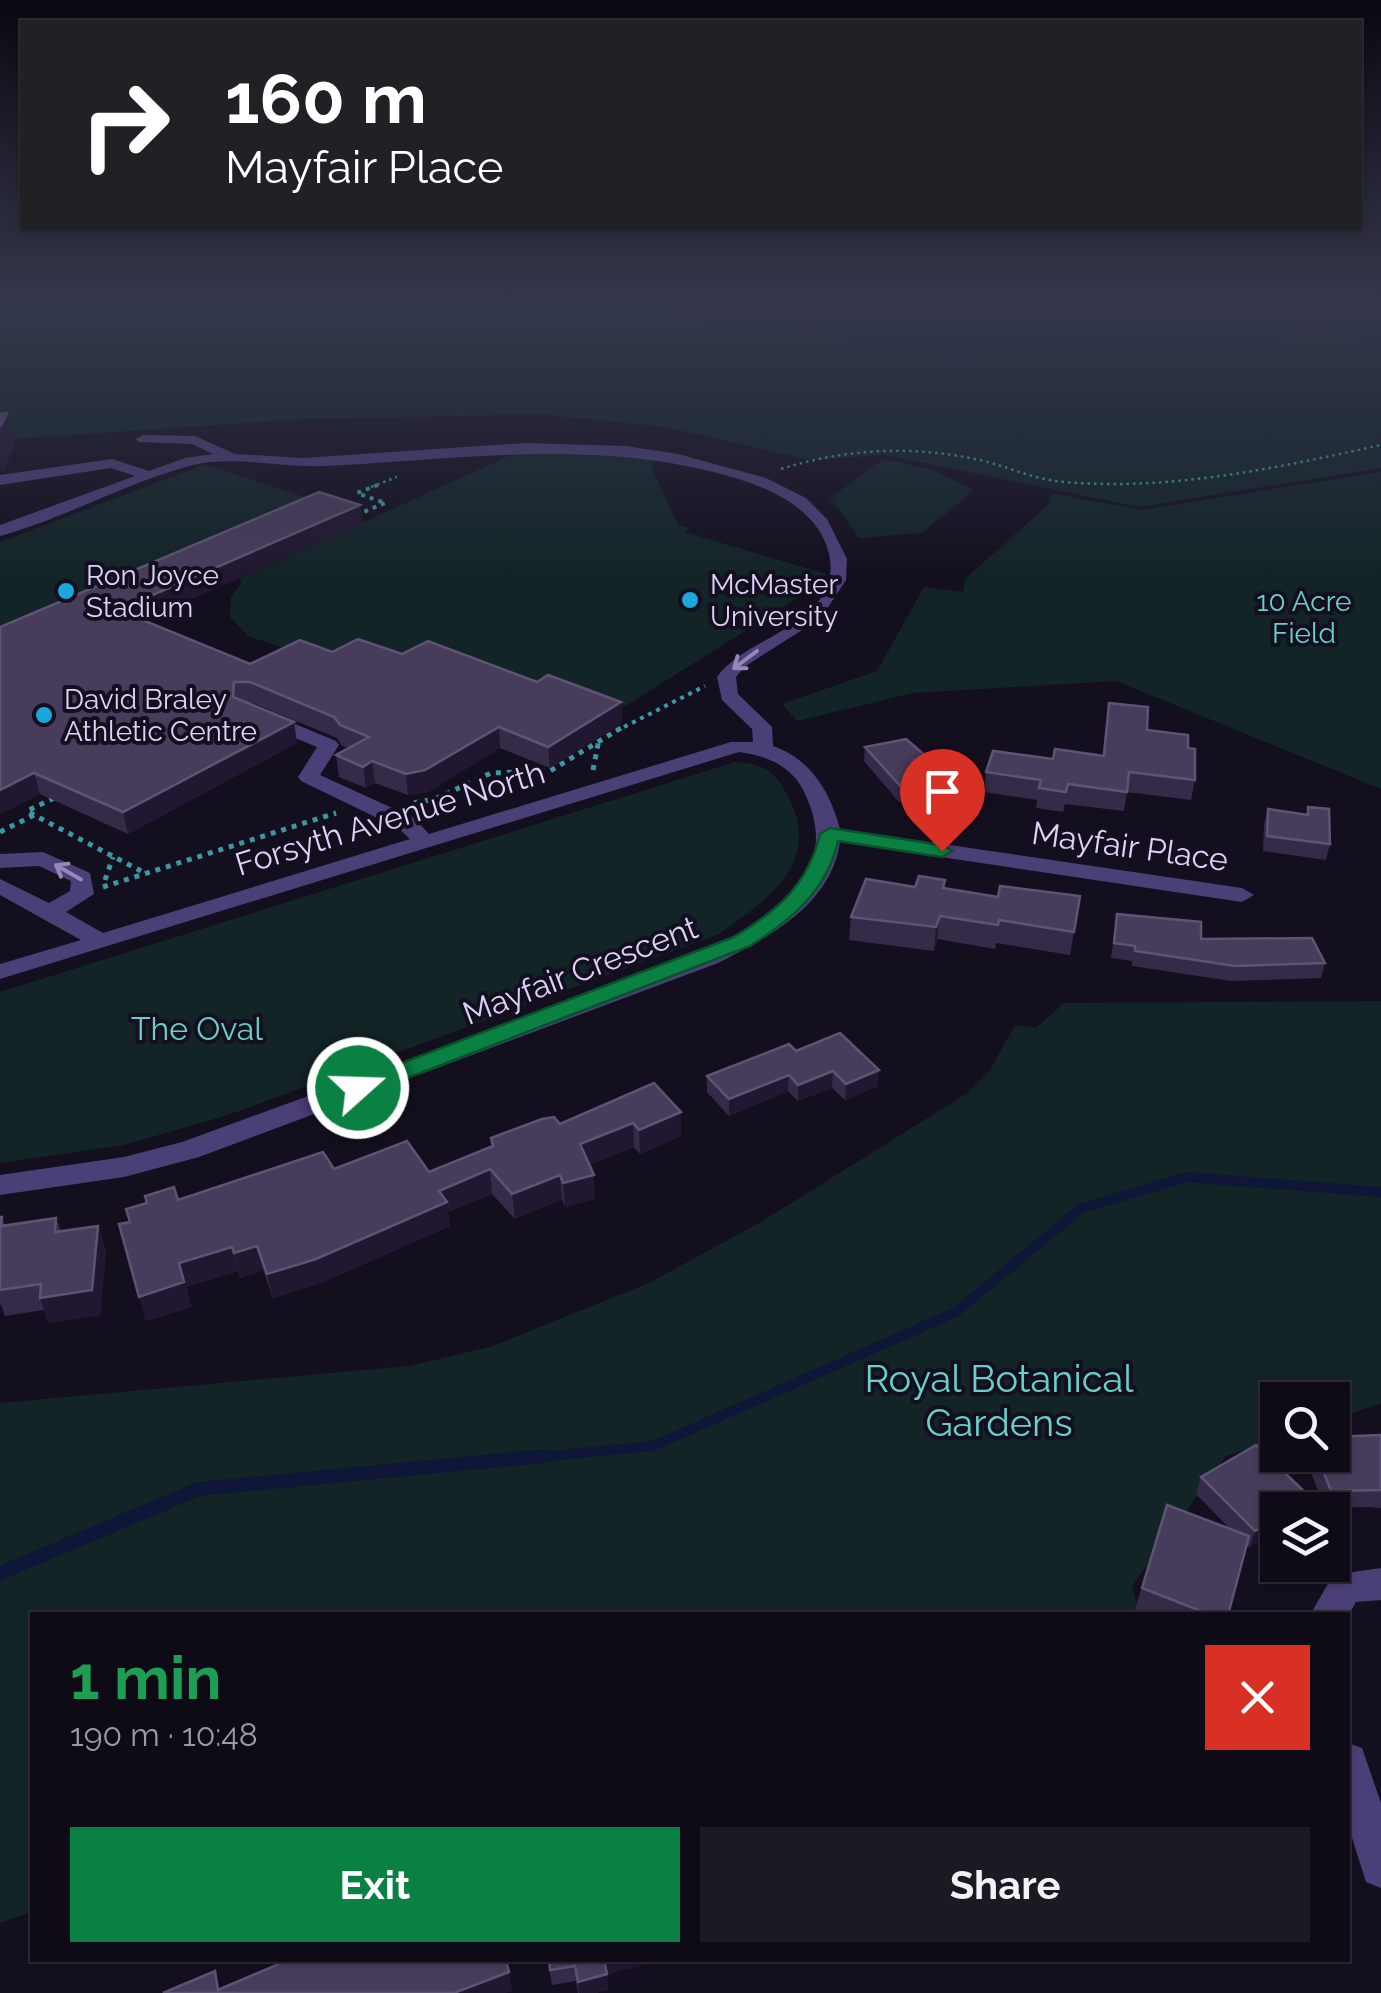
<!DOCTYPE html>
<meta charset="utf-8">
<style>
:root{--surface:#0f0b16;--page:#1d1923;--text:#f1f3f6;--muted:#9b9ba1;--line:#2f2b35;--accent:#0b8043}
body{margin:0;font-family:Raleway,sans-serif;background:var(--page);color:var(--text);height:100vh;display:flex;flex-direction:column;font-size:38px;white-space:nowrap}
*{box-sizing:border-box;margin:0}
p{font-size:32px;color:var(--muted)}
.icon{flex:none;width:55px;height:55px;fill:none;stroke:currentColor;stroke-width:2;stroke-linecap:round;stroke-linejoin:round}
.map{position:relative;flex:1;overflow:hidden}
.panel{position:absolute;left:30px;top:1612px;width:1320px;height:350px;display:flex;flex-direction:column;background:var(--surface);border-radius:0px;box-shadow:0 2px 8px #0004,0 0 0 2px var(--line)}
.panel>*{flex:none}
.guide{position:absolute;left:20px;top:20px;width:1342px;height:210px;border-radius:0px;box-shadow:0 2px 8px #0004,0 0 0 2px var(--line);background:#202124;color:#fff;overflow:hidden}
.controls{position:absolute;left:1260px;top:1382px;display:grid;gap:20px}
.controls a{display:grid;place-items:center;width:90px;height:90px;border-radius:0px;background:var(--surface);box-shadow:0 2px 8px #0004,0 0 0 2px var(--line);font-size:50px}
.pin{position:absolute;display:grid;place-items:center;width:85px;height:85px;color:#fff;margin:-102px -42px;border-radius:50% 50% 50% 0;rotate:-45deg;box-shadow:0 0 10px #0007}
.pin .icon{rotate:45deg}
.me{position:absolute;width:110px;margin:-55px;rotate:70deg;stroke-linejoin:round;filter:drop-shadow(0 0 8px #0008)}
.turn{display:flex;align-items:center;gap:35px;height:210px;padding:0 40px;font-size:45px}
.turn .icon{width:130px;height:130px;stroke-width:2.5}
.turn b{display:block;font-size:70px;line-height:85px}
.round{display:grid;place-items:center;flex:none;width:105px;height:105px;border-radius:0px;background:var(--page)}
.summary{display:flex;align-items:center;justify-content:space-between;height:170px;padding:0 40px}
h1{font-size:60px;font-weight:700;line-height:75px;color:#1e9e55}
.cta{display:flex;gap:20px;margin-top:auto;padding:20px 40px}
.cta a{flex:1;height:115px;border-radius:0px;background:var(--accent);color:#fff;font-size:40px;font-weight:700;line-height:115px;text-align:center}
.cta a+a{background:var(--page);color:var(--text)}
.map>svg:first-child{display:block}
</style>
<div class="map">
<svg width="1381" height="1993" viewBox="0 0 1381 1993">
<rect width="100%" height="100%" fill="#140f1e"/>
<g fill="#132427">
<path d="M0,299H631L799,337L839,332L1215,345L1346,332L1381,341V468L1139,507L885,455L810,460L665,427L540,414L302,419L0,440Z"/>
<path d="M529,447L659,459L651,466L678,525L689,528L685,532L826,574L825,581L611,715L336,656L290,650L248,636L230,617L231,597L242,582L238,579Z"/>
<path d="M883,459L930,469L974,490L922,533L859,538L830,498Z"/>
<path d="M206,464L332,506L0,641V542Z"/>
<path d="M1381,472V789L1116,681L913,693L797,721L782,704L877,671L924,587L963,592L965,579L1051,502L1048,498L1055,494L1141,510Z"/>
<path d="M735,762C766,764 775,771 789,798C822,863 768,899 719,934L228,1115L124,1145L0,1163V992Z"/>
<path d="M1381,1001V1403L1333,1420L1332,1400H1278L1277,1439L1226,1456L1132,1586L1140,1615H32V1912L0,1923V1403L409,1366L490,1347L649,1283L759,1223L966,1094L990,1070L1015,1025L1036,1028L1064,1003Z"/>
</g>
<path fill="#0f1637" d="M601,299H1381V346L1333,333L1262,337L1202,348L950,353L872,346L825,333L782,336L713,330L681,313H657Z"/>
<g fill="none" stroke-linecap="round" stroke-linejoin="round">
<path stroke="#0f1637" stroke-width="10" d="M519,1459L653,1446L956,1312L1080,1209L1186,1177L1381,1192"/>
<path stroke="#0f1637" stroke-width="14" d="M0,1573L199,1489L545,1456"/>
<g stroke="#3c97a3" stroke-width="2.5" stroke-dasharray="2.5 4" stroke-linecap="butt">
<path d="M781,469C848,448 915,445 984,461C1011,468 1036,480 1065,482C1171,491 1277,468 1381,445"/>
<path d="M371,487L397,477"/>
</g>
<g stroke="#3c97a3" stroke-width="4" stroke-dasharray="4 5" stroke-linecap="butt">
<path d="M378,485L357,493L382,502"/>
<path d="M356,515L385,503"/>
<path d="M616,731L705,686"/>
</g>
<g stroke="#3c97a3" stroke-width="5" stroke-dasharray="5 6" stroke-linecap="butt">
<path d="M593,770L599,739"/>
<path d="M414,803L435,799L491,773L550,771L621,728"/>
<path d="M34,815L27,811L54,798"/>
<path d="M0,832L34,815L141,871"/>
<path d="M105,880L113,857"/>
<path d="M103,887L336,813"/>
</g>
<g fill="#4b3f77" fill-rule="evenodd">
<path d="M143,435L195,436L235,454L303,458L525,443L626,446L678,454L766,478L806,498L827,519L847,559L846,580L821,618L744,667L736,677L738,694L772,727L773,746C811,759 830,792 840,829L1242,888L1254,895L1242,902L840,842C831,905 769,937 718,963L199,1157L124,1177L0,1195V1175L124,1157L182,1142L700,953C766,920 844,881 806,796C794,767 769,756 739,752L0,979V964L81,940L0,895V879L49,903L70,891L71,881L39,866L0,868V854L43,852L90,873L94,894L66,912L103,933L410,839L398,828L301,781L298,777L317,747L257,722V714H271L336,741L339,745L320,775L414,818L429,834L731,742H753L752,729L722,700L717,677C744,639 816,630 829,580C835,558 824,533 809,518C784,492 748,481 714,472C583,439 455,460 322,466C280,468 234,455 193,465C127,482 66,518 0,536V525L135,476L111,468L0,485V475L112,459L149,471L185,458L213,454L192,444L138,442L136,439Z"/>
<path d="M1381,1568V1600L1356,1602L1348,1616L1310,1615L1333,1575Z"/>
<path d="M1348,1743L1362,1748L1381,1803V1888L1366,1882L1348,1825Z"/>
</g>
</g>
<g fill="#362a49">
<path d="M360,505L363,523L143,620L250,664L332,652L402,654L537,682L621,702L622,723L550,768L500,748L428,792L408,795L375,783L366,788L339,777L336,755L349,748L342,746L337,738L253,703L246,702L294,722L297,743L128,834L40,794L0,814V627Z"/>
<path d="M1109,703L1147,730L1188,748L1195,780L1191,800L1127,792L1124,811L1065,804L1063,812L1036,808L1037,800L984,792L986,772L1053,759L1102,756Z"/>
<path d="M865,747L927,772H925L932,797L900,803L864,761Z"/>
<path d="M1308,807L1330,844L1326,860L1263,851L1264,824L1268,809L1306,815Z"/>
<path d="M945,880L944,889L998,897L1080,896L1070,955L996,943L995,949L937,939L934,951L849,940L851,917L915,887Z"/>
<path d="M1117,914L1201,939L1325,963L1321,978L1231,981L1132,966V961L1111,958Z"/>
<path d="M796,1051L878,1086L845,1100L832,1088L798,1101L788,1091L729,1116L707,1092V1076Z"/>
<path d="M681,1112V1136L640,1154L634,1147L589,1165L595,1199L565,1207L562,1199L515,1219L492,1194L448,1212L450,1226L321,1283L273,1298L263,1270L240,1278L238,1271L186,1287L191,1307L146,1321L130,1222L178,1200L334,1169L429,1172L560,1124Z"/>
<path d="M0,1217H2L5,1225L56,1218L61,1231L98,1226L106,1251L100,1315L48,1323L44,1310L5,1316L1,1305H0Z"/>
<path d="M1381,1435V1508L1369,1507L1325,1508L1310,1470L1315,1455H1332Z"/>
<path d="M1201,1477L1310,1497L1305,1510H1278L1249,1548L1247,1545L1228,1615H1140L1134,1613L1167,1505L1230,1529L1196,1494Z"/>
<path d="M548,1960H665L607,1974L608,1990L595,1993H578L576,1981L552,1985Z"/>
</g>
<g fill="#211730">
<path d="M7,413L15,446L4,471H0V427Z"/>
<path d="M360,505L363,523L122,630L118,610Z"/>
<path d="M621,702L622,723L550,768L548,747Z"/>
<path d="M294,722L297,743L128,834L123,812Z"/>
<path d="M499,727L500,748L428,792L408,795L406,774Z"/>
<path d="M928,758L927,772L913,775L914,760Z"/>
<path d="M372,761L375,783L366,788L363,767Z"/>
<path d="M34,773L40,794L0,814V790Z"/>
<path d="M933,782L932,797L900,803L902,788Z"/>
<path d="M940,916L937,939L934,951L936,927Z"/>
<path d="M879,1070L878,1086L845,1100L846,1084Z"/>
<path d="M833,1071L832,1088L798,1101V1085Z"/>
<path d="M789,1075L788,1091L729,1116V1099Z"/>
<path d="M681,1112V1136L640,1154L639,1130Z"/>
<path d="M633,1123L634,1147L582,1168L580,1144Z"/>
<path d="M490,1169L492,1194L448,1212L450,1226L321,1283L273,1298L267,1274L439,1191Z"/>
<path d="M560,1175L562,1199L515,1219L512,1194Z"/>
<path d="M594,1175L595,1199L565,1207L563,1183Z"/>
<path d="M98,1226L106,1251L100,1315L48,1323L40,1298Z"/>
<path d="M257,1246L263,1270L240,1278L234,1253Z"/>
<path d="M232,1247L238,1271L186,1287L191,1307L146,1321L139,1297L179,1263Z"/>
<path d="M1310,1497L1305,1510H1289Z"/>
<path d="M1278,1517V1530L1249,1548L1255,1531Z"/>
<path d="M604,1960H665L605,1975Z"/>
<path d="M509,1972L512,1991L506,1993H454Z"/>
<path d="M607,1974L608,1990L595,1993H579L578,1982Z"/>
</g>
<g fill="#483c5c" stroke="#5f5375" stroke-width="2.5">
<path d="M7,413L0,427V414Z"/>
<path d="M319,492L360,505L118,610L250,664L300,640L332,652L358,639L402,654L428,641L537,682L548,675L621,702L548,747L499,727L425,770L406,774L372,761L363,767L336,755L369,737L340,725L334,717L250,682H234L233,697L294,722L123,812L34,773L0,790V627Z"/>
<path d="M1109,703L1148,707L1147,730L1188,735V748L1195,749V780L1129,772L1127,792L1068,784L1066,792L1039,788L1041,780L986,772L993,751L1053,759L1055,749L1104,756Z"/>
<path d="M906,739L928,758L914,760L933,782L902,788L865,747Z"/>
<path d="M1308,807L1329,809L1330,844L1267,836L1268,809L1308,815Z"/>
<path d="M919,876L945,880L943,888L998,897L1000,886L1080,896L1074,932L999,920L998,925L940,916L936,927L851,917L866,879L915,887Z"/>
<path d="M1117,914L1201,922V939L1312,938L1325,963L1235,966L1135,951V946L1114,943Z"/>
<path d="M840,1033L879,1070L846,1084L833,1071L798,1085L789,1075L729,1099L707,1076L789,1044L796,1051Z"/>
<path d="M654,1083L681,1112L639,1130L633,1123L580,1144L594,1175L563,1183L560,1175L512,1194L490,1169L439,1191L447,1202L316,1259L267,1274L257,1246L234,1253L232,1247L179,1263L184,1282L139,1297L119,1224L130,1222L126,1209L147,1203L145,1196L174,1187L178,1200L323,1152L334,1169L407,1141L429,1172L493,1146L491,1138L542,1119L554,1117L560,1124Z"/>
<path d="M0,1217H2L1,1226L56,1218L55,1232L98,1226L92,1290L40,1298L41,1284L0,1290Z"/>
<path d="M1381,1435V1490L1331,1491L1317,1455H1332V1437Z"/>
<path d="M1256,1445L1310,1497L1289,1510H1278V1517L1255,1531L1201,1477Z"/>
<path d="M1167,1505L1249,1536L1228,1615H1211L1142,1588Z"/>
<path d="M288,1960H506L509,1972L454,1993H163L215,1971L218,1990Z"/>
<path d="M549,1960H604L607,1974L578,1982L575,1966L550,1970Z"/>
</g>
<defs><path id="oneway-shaft" d="M-6 0H5M1.5-3L5.5 0L1.5 3" fill="none" stroke-width="1.6" stroke-linecap="round" stroke-linejoin="round" transform="scale(2.5)"/></defs>
<g stroke="#9488b8">
<use href="#oneway-shaft" transform="translate(745 660) rotate(143)"/>
<use href="#oneway-shaft" transform="translate(68 872) rotate(-150)"/>
</g>
<linearGradient id="sky" x2="0" y2="1"><stop stop-color="#0b0810"/><stop offset="0.52" stop-color="#34374c"/><stop offset="1" stop-color="#34374c" stop-opacity="0"/></linearGradient>
<rect width="1381" height="578" fill="url(#sky)"/>
<path fill="#0b8043" stroke="#07532c" stroke-width="2.5" d="M830,828L942,845L952,851L942,857L838,841C827,891 791,920 750,946L366,1094L358,1096L345,1088L349,1083L734,937C777,911 808,885 820,834Z"/>
<g fill="#1ba6dc" stroke="#140f1e" stroke-width="4">
<circle cx="66" cy="591" r="10"/>
<circle cx="690" cy="600" r="10"/>
<circle cx="44" cy="715" r="10"/>
</g>
<g text-anchor="middle" dominant-baseline="central" stroke-width="8" stroke-linejoin="round" paint-order="stroke">
<g font-size="28" fill="#ddd1f9" stroke="#140f1e" text-anchor="start">
<text x="86" y="575">Ron Joyce<tspan x="86" dy="32">Stadium</tspan></text>
<text x="710" y="584">McMaster<tspan x="710" dy="32">University</tspan></text>
<text x="64" y="699">David Braley<tspan x="64" dy="32">Athletic Centre</tspan></text>
</g>
<g font-size="28" fill="#67d0c8" stroke="#140f1e">
<text x="1304" y="601">10 Acre<tspan x="1304" dy="32">Field</tspan></text>
</g>
<g font-size="32" fill="#ddd1f9" stroke="#140f1e">
<text transform="translate(390 818) rotate(-17)">Forsyth Avenue North</text>
<text transform="translate(1130 846) rotate(8)">Mayfair Place</text>
<text transform="translate(580 970) rotate(-21)">Mayfair Crescent</text>
</g>
<g font-size="32" fill="#67d0c8" stroke="#140f1e">
<text x="197" y="1028">The Oval</text>
</g>
<g font-size="38" fill="#67d0c8" stroke="#140f1e">
<text x="999" y="1378">Royal Botanical<tspan x="999" dy="44">Gardens</tspan></text>
</g>
</g>
</svg>
<div class="controls">
<a><svg class="icon" aria-label="search" viewBox="0 0 24 24"><circle cx="10" cy="10" r="6"/><path d="M15 15l6 6"/></svg></a>
<a><svg class="icon" aria-label="layers" viewBox="0 0 24 24"><path d="M12 4l9 5-9 5-9-5zM3 14l9 5 9-5"/></svg></a>
</div>
<div class="pin" style="left:942px;top:851px;background:#d93025"><svg class="icon" aria-label="arrive" viewBox="0 0 24 24"><path d="M6 21V4h12l-3 4 3 4H6"/></svg></div>
<svg class="me" style="left:358px;top:1088px" viewBox="-20 -20 40 40"><circle r="17" fill="#0b8043" stroke="#fff" stroke-width="3"/><path d="M0-11L8 9 0 5-8 9z" fill="#fff"/></svg>
<div class="guide">
<div class="turn"><svg class="icon" aria-label="right" viewBox="0 0 24 24"><path d="M7 20v-9h11M14 6l5 5-5 5"/></svg><div><b>160 m</b>Mayfair Place</div></div>
</div>
<section class="panel">
<div class="summary"><div><h1>1 min</h1><p>190 m · 10:48</p></div><a class="round" style="background:#d93025;color:#fff"><svg class="icon" aria-label="close" viewBox="0 0 24 24"><path d="M6 6l12 12M18 6L6 18"/></svg></a></div>
<div class="cta"><a>Exit</a><a>Share</a></div>
</section>
</div>
